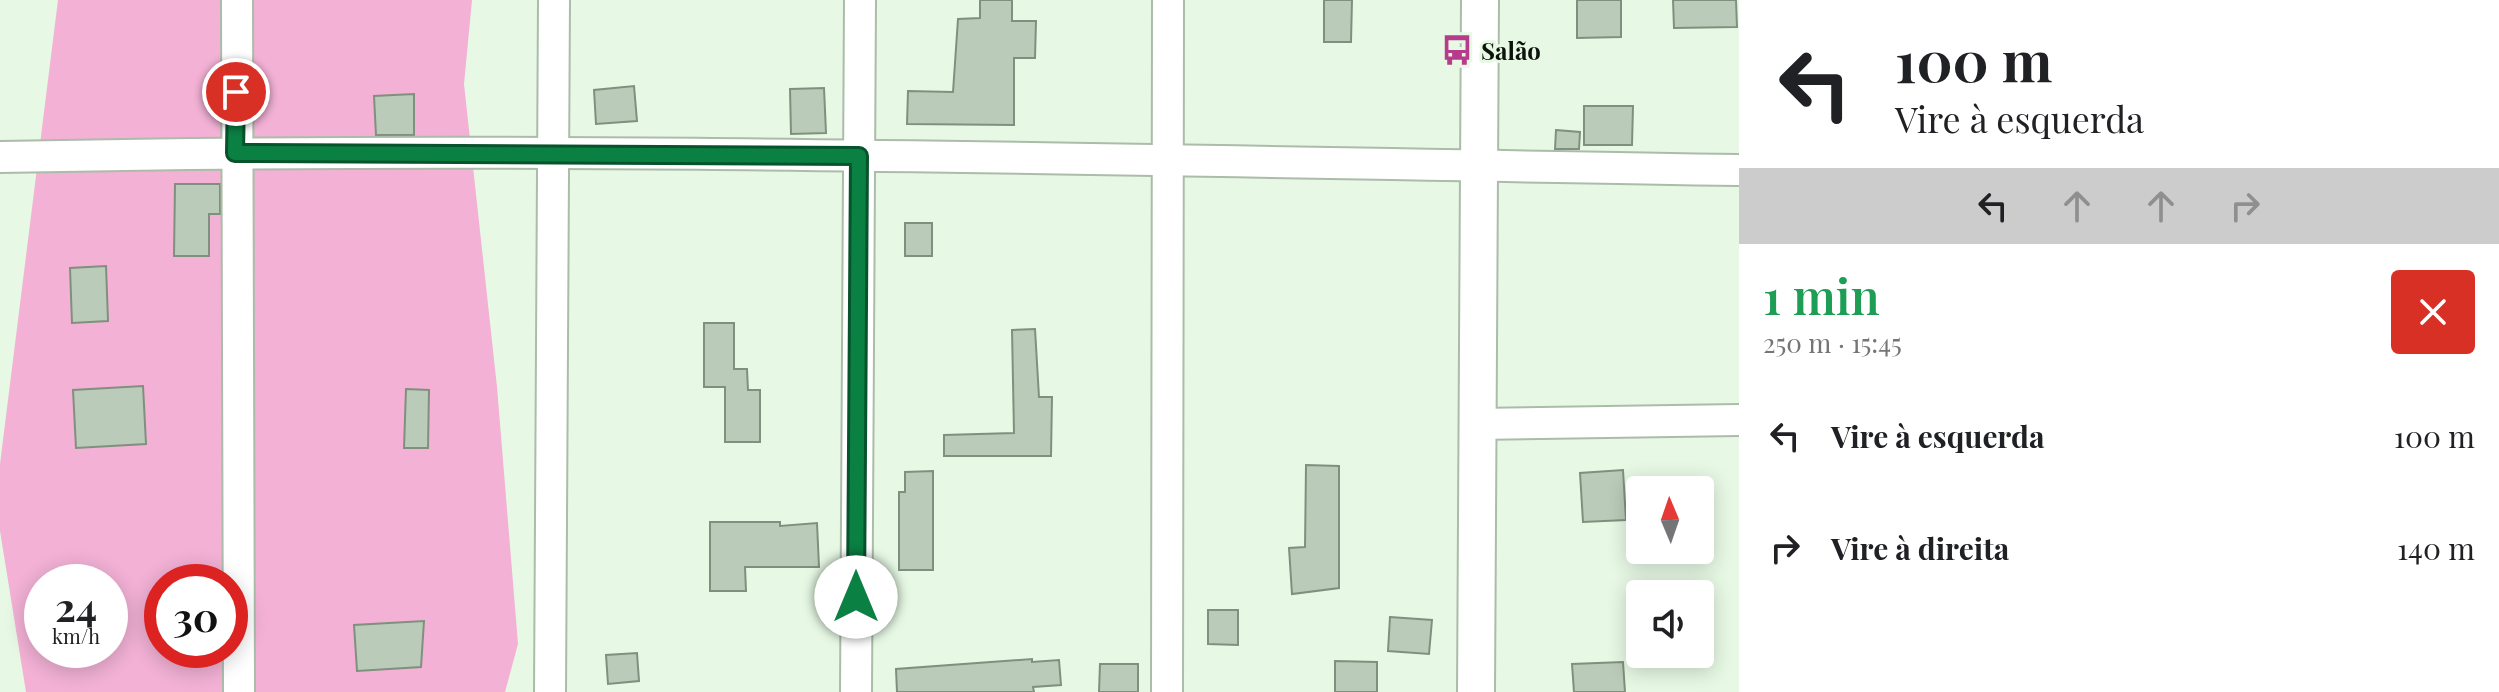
<!DOCTYPE html>
<html lang="pt">
<meta charset="utf-8">
<style>
:root{--surface:#fff;--page:#f2f2f2;--text:#202124;--muted:#757577}
body{margin:0;font-family:"Playfair Display",serif;background:var(--page);color:var(--text);height:100vh;display:flex;flex-direction:column;font-size:30px;white-space:nowrap}
*{box-sizing:border-box;margin:0}
p{font-size:26px;color:var(--muted)}
.icon{flex:none;width:44px;height:44px;fill:none;stroke:currentColor;stroke-width:2;stroke-linecap:round;stroke-linejoin:round}
.map{position:relative;flex:1;overflow:hidden}
.details{display:flex;flex-direction:column;background:var(--surface);width:760px}
.details>*{flex:none}
.top-card{background:#fff;color:var(--text);overflow:hidden}
.needle{width:52px;rotate:358deg}
.buttons{position:absolute;left:1626px;top:476px;display:grid;gap:16px}
.buttons a{display:grid;place-items:center;width:88px;height:88px;border-radius:8px;background:var(--surface);box-shadow:0 4px 20px #0003;font-size:40px}
.speed{position:absolute;left:24px;top:564px;display:flex;gap:16px;font-size:40px;font-weight:700;text-align:center}
.speed>*{display:grid;place-content:center;width:104px;height:104px;border-radius:50%;background:var(--surface);box-shadow:0 4px 20px #0003;line-height:1}
.speed small{font-size:20px;font-weight:400}
.speed .limit{border:12px solid #d22;background:#fff;color:#111}
.pin{position:absolute;display:grid;place-items:center;width:68px;height:68px;color:#fff;margin:-34px;border:4px solid #fff;border-radius:50%;box-shadow:0 2px 8px #0007}
.me{position:absolute;width:88px;margin:-44px;rotate:0deg;stroke-linejoin:round;filter:drop-shadow(0 0 6px #0008)}
.turn{display:flex;align-items:center;gap:28px;height:168px;padding:0 24px;font-size:36px}
.turn .icon{width:104px;height:104px;stroke-width:2.5}
.turn b{display:block;font-size:56px;line-height:68px}
.lanes{display:flex;align-items:center;height:76px;padding:0 24px;background:#0003;justify-content:center;gap:40px;direction:ltr}
.lanes .off{opacity:.35}
.round{display:grid;place-items:center;flex:none;width:84px;height:84px;border-radius:8px;background:var(--page)}
.summary{display:flex;align-items:center;justify-content:space-between;height:136px;padding:0 24px}
h1{font-size:48px;font-weight:600;line-height:60px;color:#1e9e55}
ul{padding:0;list-style:none}
li{display:flex;align-items:center;gap:24px;height:112px;padding:0 24px}
li div{flex:1}
li b{display:block;font-size:30px}
li em{font-style:normal}
main{display:flex;flex:1;min-height:0}
.map>svg:first-child{display:block}
</style>
<main>
<div class="map">
<svg width="1739" height="692" viewBox="0 0 1739 692">
<rect width="100%" height="100%" fill="#e7f9e5"/>
<path fill="#f2b1d5" fill-rule="evenodd" d="M58,0H472L464,84L497,387L518,644L505,692H26L0,531V464ZM42,582H110V650H42ZM162,582H230V650H162Z"/>
<g fill="#baccb9" stroke="#80907e" stroke-width="2">
<path d="M980,0H1012V21H1036L1035,58H1014V125L907,124L908,91L953,92L958,19L980,18Z"/>
<path d="M1324,0H1352L1351,42H1324Z"/>
<path d="M1577,0H1621V37L1577,38Z"/>
<path d="M1673,0H1736L1737,27L1674,28Z"/>
<path d="M634,86L637,121L596,124L594,90Z"/>
<path d="M824,88L826,133L791,134L790,89Z"/>
<path d="M414,94V135H376L374,96Z"/>
<path d="M1584,106H1633L1632,145H1584Z"/>
<path d="M1556,130L1580,132L1579,149H1555Z"/>
<path d="M175,184H220V214H209V256H174Z"/>
<rect x="905" y="223" width="27" height="33"/>
<path d="M106,266L108,321L72,323L70,268Z"/>
<path d="M704,323H734V369H747L748,390H760V442H725V387H704Z"/>
<path d="M1035,329L1039,397H1052L1051,456H944V435L1014,433L1012,330Z"/>
<path d="M143,386L146,444L76,448L73,390Z"/>
<path d="M406,389L429,390L428,448H404Z"/>
<path d="M1306,465L1339,466V588L1292,594L1289,548L1305,547Z"/>
<path d="M1623,470L1626,520L1583,522L1580,473Z"/>
<path d="M933,471V570H899V492H905V472Z"/>
<path d="M710,522H780V526L817,523L819,567H745L746,591H710Z"/>
<path d="M1208,610H1238V645L1208,644Z"/>
<path d="M1390,617L1432,620L1429,654L1388,651Z"/>
<path d="M424,621L421,667L357,671L354,625Z"/>
<path d="M637,653L639,681L608,684L606,655Z"/>
<path d="M1032,659V662L1059,660L1061,685L1033,687L1034,692H897L896,669Z"/>
<path d="M1335,661L1377,662V692H1335Z"/>
<path d="M1623,662L1625,692H1574L1572,664Z"/>
<path d="M1100,664H1138V692H1099Z"/>
</g>
<g fill="none" stroke-linecap="round" stroke-linejoin="round">
<defs>
<g id="minor">
<path d="M237,0L239,692"/>
<path d="M0,157C580,145 1160,161 1739,170"/>
<path d="M1476,424L1739,420"/>
<path d="M550,692L554,0"/>
<path d="M856,692L860,0"/>
<path d="M1167,692L1168,0"/>
</g>
<path id="tertiary" d="M1476,692L1480,0"/>
</defs>
<use href="#minor" stroke="#abbca9" stroke-width="34"/>
<use href="#tertiary" stroke="#abbca9" stroke-width="40"/>
<use href="#minor" stroke="#fff" stroke-width="30"/>
<use href="#tertiary" stroke="#fff" stroke-width="36"/>
</g>
<g fill="none" stroke-linecap="round" stroke-linejoin="round">
<defs>
<path id="route" d="M236,92L235,153L859,156L856,597"/>
</defs>
<use href="#route" stroke="#07532c" stroke-width="20"/>
<use href="#route" stroke="#0b8043" stroke-width="14"/>
</g>
<defs>
<symbol id="bus-bare" viewBox="-9 -9 18 18"><path d="M-5-6H5V4H4V6H2V4H-2V6H-4V4H-5ZM-3.5-4V0h7V-4ZM-3.5 1.2v1.5H-2V1.2ZM2 1.2v1.5H3.5V1.2Z" fill="#b73b8b" stroke="#e7f9e5" stroke-width="2.5" paint-order="stroke"/></symbol>
</defs>
<g fill-rule="evenodd">
<use href="#bus-bare" x="1435" y="28" width="44" height="44"/>
</g>
<g text-anchor="middle" dominant-baseline="central" stroke-width="6" stroke-linejoin="round" paint-order="stroke">
<g font-size="24" font-weight="bold" fill="#0d130c" stroke="#e7f9e5" text-anchor="start">
<text x="1481" y="50">Salão</text>
</g>
</g>
</svg>
<div class="buttons">
<a><svg class="needle" viewBox="-14 -14 28 28"><path d="M0-13l5 13h-10z" fill="#e53935"/><path d="M0 13l5-13h-10z" fill="#757577"/></svg></a>
<a><svg class="icon" aria-label="sound" viewBox="0 0 24 24"><path d="M4 9h4l5-4v14l-5-4H4zM17 9q2 3 0 6"/></svg></a>
</div>
<div class="speed"><div>24<small>km/h</small></div><div class="limit">30</div></div>
<div class="pin" style="left:236px;top:92px;background:#d93025"><svg class="icon" aria-label="arrive" viewBox="0 0 24 24"><path d="M6 21V4h12l-3 4 3 4H6"/></svg></div>
<svg class="me" style="left:856px;top:597px" viewBox="-20 -20 40 40"><circle r="19" fill="#fff"/><path d="M0-13L10 11 0 6-10 11z" fill="#0b8043"/></svg>
</div>
<section class="details">
<div class="top-card">
<div class="turn"><svg class="icon" aria-label="left" viewBox="0 0 24 24"><path d="M17 20v-9H6M10 6l-5 5 5 5"/></svg><div><b>100 m</b>Vire à esquerda</div></div>
<div class="lanes"><svg class="icon" aria-label="left" viewBox="0 0 24 24"><path d="M17 20v-9H6M10 6l-5 5 5 5"/></svg><svg class="icon off" aria-label="ahead" viewBox="0 0 24 24"><path d="M12 20V5M6 11l6-6 6 6"/></svg><svg class="icon off" aria-label="ahead" viewBox="0 0 24 24"><path d="M12 20V5M6 11l6-6 6 6"/></svg><svg class="icon off" aria-label="right" viewBox="0 0 24 24"><path d="M7 20v-9h11M14 6l5 5-5 5"/></svg></div>
</div>
<div class="summary"><div><h1>1 min</h1><p>250 m · 15:45</p></div><a class="round" style="background:#d93025;color:#fff"><svg class="icon" aria-label="close" viewBox="0 0 24 24"><path d="M6 6l12 12M18 6L6 18"/></svg></a></div>
<ul>
<li><svg class="icon" aria-label="left" viewBox="0 0 24 24"><path d="M17 20v-9H6M10 6l-5 5 5 5"/></svg><div><b>Vire à esquerda</b></div><em>100 m</em></li>
<li><svg class="icon" aria-label="right" viewBox="0 0 24 24"><path d="M7 20v-9h11M14 6l5 5-5 5"/></svg><div><b>Vire à direita</b></div><em>140 m</em></li>
</ul>
</section>
</main>
